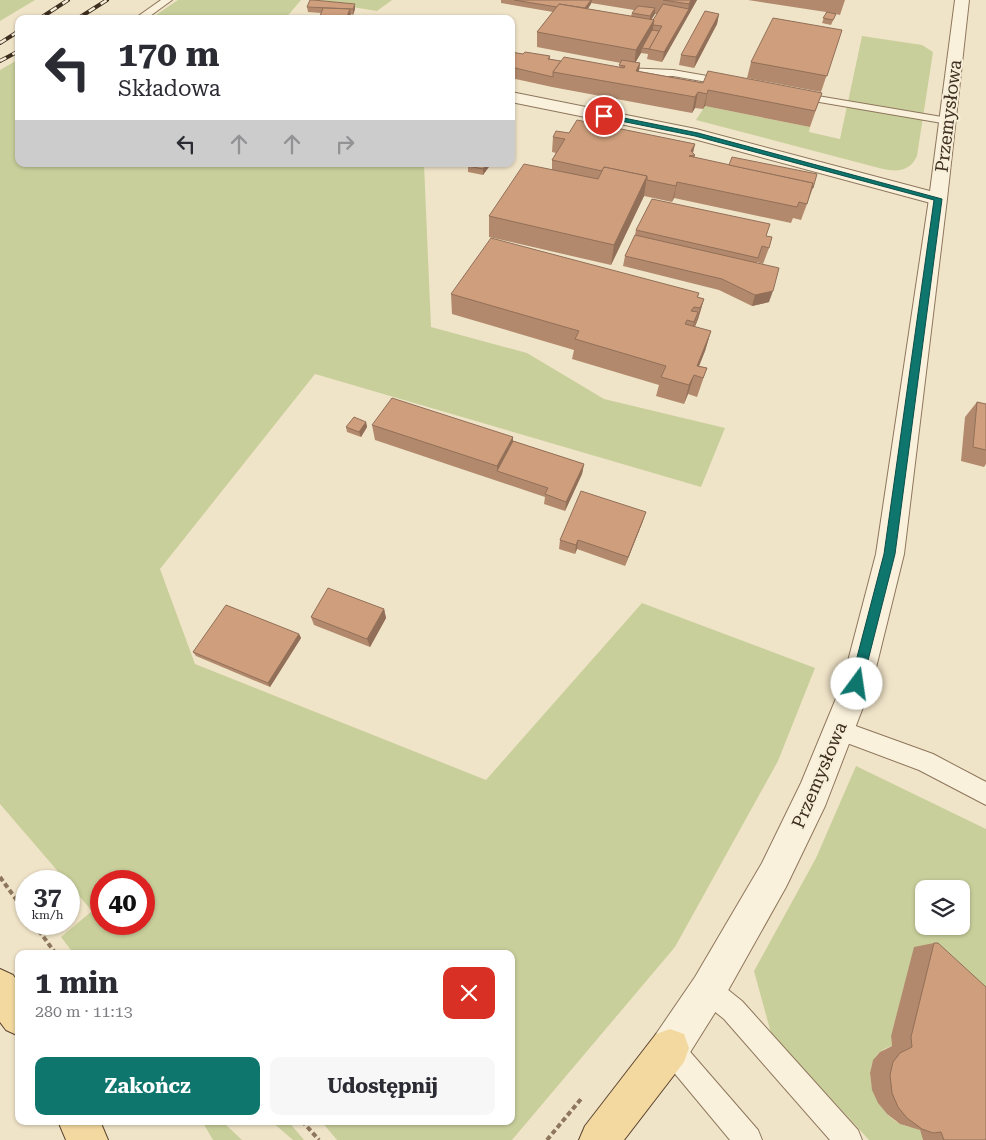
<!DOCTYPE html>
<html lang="pl">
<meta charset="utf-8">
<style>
:root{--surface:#fff;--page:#f7f7f7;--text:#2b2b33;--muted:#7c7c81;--accent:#0f766e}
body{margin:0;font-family:"Roboto Serif",serif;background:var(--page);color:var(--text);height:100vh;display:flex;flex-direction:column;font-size:19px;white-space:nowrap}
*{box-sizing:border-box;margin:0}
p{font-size:16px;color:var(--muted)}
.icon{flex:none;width:28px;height:28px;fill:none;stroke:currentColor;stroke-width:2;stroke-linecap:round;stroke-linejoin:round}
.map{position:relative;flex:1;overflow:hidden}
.side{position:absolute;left:15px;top:950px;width:500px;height:175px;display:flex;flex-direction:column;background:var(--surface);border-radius:10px;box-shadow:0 1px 4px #0004}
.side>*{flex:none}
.top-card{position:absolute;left:15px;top:15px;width:500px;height:152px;border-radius:10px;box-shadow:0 1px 4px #0004;background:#fff;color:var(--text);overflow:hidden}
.tools{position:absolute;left:915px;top:880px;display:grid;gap:10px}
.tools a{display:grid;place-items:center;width:55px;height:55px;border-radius:10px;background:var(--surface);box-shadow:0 1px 4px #0004;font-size:25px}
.speed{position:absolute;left:15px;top:870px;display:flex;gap:10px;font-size:25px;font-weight:700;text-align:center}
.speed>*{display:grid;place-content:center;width:65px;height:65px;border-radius:50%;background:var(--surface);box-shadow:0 1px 4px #0004;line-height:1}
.speed small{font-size:12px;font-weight:400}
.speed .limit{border:8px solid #d22;background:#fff;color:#111}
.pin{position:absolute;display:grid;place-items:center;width:42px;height:42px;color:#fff;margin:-21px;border:2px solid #fff;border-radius:50%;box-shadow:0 1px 5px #0007}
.me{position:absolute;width:55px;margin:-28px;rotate:14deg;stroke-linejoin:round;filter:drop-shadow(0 0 4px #0008)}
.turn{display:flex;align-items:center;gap:18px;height:105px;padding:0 20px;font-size:22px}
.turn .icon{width:65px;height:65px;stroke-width:2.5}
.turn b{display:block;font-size:35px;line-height:42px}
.lanes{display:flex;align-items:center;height:48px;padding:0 20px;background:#0003;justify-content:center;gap:25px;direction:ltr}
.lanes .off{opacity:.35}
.round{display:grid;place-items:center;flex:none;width:52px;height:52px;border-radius:10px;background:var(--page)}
.overview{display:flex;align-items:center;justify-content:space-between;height:85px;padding:0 20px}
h1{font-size:30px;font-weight:700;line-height:38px}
.action{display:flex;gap:10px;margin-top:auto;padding:10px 20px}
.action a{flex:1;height:58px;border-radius:10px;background:var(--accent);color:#fff;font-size:20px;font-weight:700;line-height:58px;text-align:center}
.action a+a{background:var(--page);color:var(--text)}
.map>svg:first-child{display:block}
</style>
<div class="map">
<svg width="986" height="1140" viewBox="0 0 986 1140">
<rect width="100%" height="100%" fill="#f0e4c8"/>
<g fill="#c9cf9b" fill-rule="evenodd">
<path d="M0,0H35L0,21Z"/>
<path d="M178,0H301L285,19H150Z"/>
<path d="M309,0H392L377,11Z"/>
<path d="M862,36L922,45L933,52L917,156C909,173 895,172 879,168L696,120L705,106L810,127L809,132L840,139Z"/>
<path d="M19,59V164H424L431,327L527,353L604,399L725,428L701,487L315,374L160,569L195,664L486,780L642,603L815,668L778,761L675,947L512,1140H337L321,1121H511V954H74L61,937L92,911L0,804V70ZM101,881H144V924H101Z"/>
<path d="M856,766L986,829V1016L914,949L891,1036L892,1046C848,1058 879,1132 919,1127L923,1140H869L771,1033L754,971L816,858ZM924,889H961V926H924Z"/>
<path d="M202,1121H222L242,1140H213Z"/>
<path d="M271,1121H288L304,1140H293Z"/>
</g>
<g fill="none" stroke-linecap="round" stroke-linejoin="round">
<defs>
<g id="service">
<path d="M161,0H172L146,19H134Z"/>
<path d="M624,68L673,70L730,80L736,83L730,86L673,76H639L620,73V69Z"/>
<path d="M794,92L948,118L954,121L948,124L790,97V93Z"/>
<path d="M839,720L933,754L986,782V805L919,770L831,737L828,730L831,723Z"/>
<path d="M708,977L717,981L742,1001L858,1130L862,1140H830L724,1019L699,999L695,990L699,981Z"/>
<path d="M670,1035L679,1039L758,1130L762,1140H730L661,1057L657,1048L661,1039Z"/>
</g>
<path id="minor" d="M511,92L696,129L945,195L947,199L945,203L938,205L694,139L511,102Z"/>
<path id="tertiary" d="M955,0H969L947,199L904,554L872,684L825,806L786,887L721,1003L684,1062L670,1067L656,1062L651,1048L656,1034L695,977L762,863L801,783L842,684L876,554L929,199Z"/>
<g id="primary">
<path d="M0,969L13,975L19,983V1036L6,1030L0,1022Z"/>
<path d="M670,1029L684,1034L689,1048L684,1062L624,1140H579L585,1126L656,1034Z"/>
<path d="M58,1121H100L108,1140H66Z"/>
</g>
</defs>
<use href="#service" stroke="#8d765c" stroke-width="2"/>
<use href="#minor" stroke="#8d765c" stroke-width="2"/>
<use href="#tertiary" stroke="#8d765c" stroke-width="2"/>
<use href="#primary" stroke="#5b4430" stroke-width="2"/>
<g stroke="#8d765c" stroke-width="4" stroke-dasharray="5 3" stroke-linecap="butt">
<path d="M0,877L26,913"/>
<path d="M34,924L56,954"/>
<path d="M302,1121L319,1140"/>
<path d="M547,1140L581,1099"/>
</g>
<use href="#service" fill="#faf1dc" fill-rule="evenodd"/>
<use href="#minor" fill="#faf1dc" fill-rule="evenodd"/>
<use href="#tertiary" fill="#faf1dc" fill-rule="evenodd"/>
<use href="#primary" fill="#f3d9a0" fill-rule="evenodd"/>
<defs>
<g id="rail">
<path d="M39,19L68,0"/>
<path d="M77,19L107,0"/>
<path d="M0,43L19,31"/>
<path d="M0,61L19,51"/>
</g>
</defs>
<use href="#rail" stroke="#3d2e20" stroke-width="4"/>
<use href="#rail" stroke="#f7eed8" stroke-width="2.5" stroke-dasharray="7" stroke-linecap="butt"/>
</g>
<g fill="#b2896c" fill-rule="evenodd">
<path d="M501,0H697L662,62L647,59L648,54L641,53L635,62L640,63L639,71L703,83L822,93L810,127L705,106L703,109L695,108L692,113L552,87L511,78V52L523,54L550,56V59L561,61L619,67L621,63L537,47V32L553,12L501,3ZM591,3L634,10L632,13L631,16L588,9ZM654,14H657L653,20H651Z"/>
<path d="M748,0H845L840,15L836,14L831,25L822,23L826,12Z"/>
<path d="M307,7L355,9L353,15L351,14V19H319L321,13L308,12Z"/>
<path d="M719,14L717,24L694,68L679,65L681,55Z"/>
<path d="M842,30L821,92L747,78L751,62Z"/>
<path d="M569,133L695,144L693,153L694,158L813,188L801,220L793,218L791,223L674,198L672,202L644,196L611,265L489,237V216L552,170V160L556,153L552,152L553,137Z"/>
<path d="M491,164L483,175L468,172V166Z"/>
<path d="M636,230L766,236L769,248L763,264L757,262V263L769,302L752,306L719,290L623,266L625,256L635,235Z"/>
<path d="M699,293L698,297L704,299L698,319L695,327L711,331L705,351L699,366L707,368L697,397L688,394L684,404L656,396L659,385L572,359L574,350L452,314L451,294Z"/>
<path d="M977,402L986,404V464L984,467L961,461L965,417Z"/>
<path d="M366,422L367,427L361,437L347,432L346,427Z"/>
<path d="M372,425L513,437V441L584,464L582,474L565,511L544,504L545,497L375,440Z"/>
<path d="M643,521L625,566L577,549L575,554L559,549L560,540Z"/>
<path d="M384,609L386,618L370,647L314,625L311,617Z"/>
<path d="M299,634L301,638L270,687L196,656L193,652Z"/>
<path d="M934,943L986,1140H923L920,1130L900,1124L887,1114L878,1103L872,1090L870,1073L873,1060L880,1052L892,1046L891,1036L914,947Z"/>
</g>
<g fill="#916f58">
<path d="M591,0H592L591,4L582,17L583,11Z"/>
<path d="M691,0H697L662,62L664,52L688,10L689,4Z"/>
<path d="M355,4V9L353,15V9Z"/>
<path d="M655,8V14L650,22V16Z"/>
<path d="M350,9L351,19H346Z"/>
<path d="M719,14L717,24L694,68L696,57Z"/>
<path d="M654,20L652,35L642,48L641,53L634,65L636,50Z"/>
<path d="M640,63L638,78L636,71Z"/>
<path d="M708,90L705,106L703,109L707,94Z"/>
<path d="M698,92L695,108L692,113L695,97Z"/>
<path d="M695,144L692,156L695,155L691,171L686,172L691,151Z"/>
<path d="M487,164H491L483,175V169Z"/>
<path d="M647,176L644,196L611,265L614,245Z"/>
<path d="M677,182L674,198L672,202Z"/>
<path d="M773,291L769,302L752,306L755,295Z"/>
<path d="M704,299L698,319L694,328L700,308Z"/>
<path d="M698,312L692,332L689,341L694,322Z"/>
<path d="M711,331L705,351L695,376L697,366Z"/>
<path d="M694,375L688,394L684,404L689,385Z"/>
<path d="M366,422L367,427L361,437L359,432Z"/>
<path d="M513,437V451L497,471V466Z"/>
<path d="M584,464L582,474L565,511L566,502Z"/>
<path d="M646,512L643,521L625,566L628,557Z"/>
<path d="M578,540L577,549L575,554L576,545Z"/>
<path d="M384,609L386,618L370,647L367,639Z"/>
<path d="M299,634L301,638L270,687L268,683Z"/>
</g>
<g fill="#cf9f7d" stroke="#916f58">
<path d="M310,0H313L355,4L353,9L307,7Z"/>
<path d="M514,0H591L585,8L559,4L557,7Z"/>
<path d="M663,0H691L689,4Z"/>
<path d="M559,4L654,20L636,50L537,32Z"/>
<path d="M663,4L689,9L664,52L649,49L662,26L653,25L654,20H653Z"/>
<path d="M638,6L655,8L650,16L632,13Z"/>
<path d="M323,8L350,9L346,19H319Z"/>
<path d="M705,11L719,14L696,57L681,55Z"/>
<path d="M827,12L836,14L833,20L823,18Z"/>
<path d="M376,17V19H350Z"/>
<path d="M773,18L842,30L827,76L751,62Z"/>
<path d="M652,30L659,31L649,49H650L642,48Z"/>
<path d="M511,52L523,54L525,52L550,56L548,59L561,61L553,72V77L511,67Z"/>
<path d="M564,57L624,68L625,66L619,65L622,60L640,63L636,71L703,83L708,71L822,93L815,111L708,90L707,94L698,92L695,97L553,72Z"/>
<path d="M577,120L695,144L691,151L695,155L689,156L813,183L807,204L799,202L797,207L677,182L676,186L647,180V176L604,167L602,171L552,160L565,139L553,137L556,131L569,133Z"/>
<path d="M732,157L817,174L813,188H812L813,183L729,165Z"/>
<path d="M470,164H487L483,169L468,166Z"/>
<path d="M524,164L598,179L604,167L647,176L614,245L489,216Z"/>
<path d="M652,199L770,224L766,236L772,237L769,248L762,246L758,258L636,230Z"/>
<path d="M635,235L779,268L773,291L755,295L722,279L625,256Z"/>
<path d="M491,238L699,293L697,297L704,299L700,308L694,307L691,311L698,312L694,322L687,320L685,324L711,331L697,366L707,368L703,378L694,375L689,385L661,377L666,366L575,339L579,331L451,294Z"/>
<path d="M392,398L513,437L497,466L372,425Z"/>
<path d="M977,402L986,404V450L973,447Z"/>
<path d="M354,417L366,422L359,432L346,427Z"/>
<path d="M513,441L584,464L566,502L545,494L548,488L497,471Z"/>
<path d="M581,491L646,512L628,557L578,540L576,545L560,540Z"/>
<path d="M328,588L384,609L367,639L311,617Z"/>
<path d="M226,605L299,634L268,683L193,652Z"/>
<path d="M934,943H938L986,987V1140H944L941,1132L933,1133L922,1129L907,1118L898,1107L892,1093L890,1075L893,1062L900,1053L912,1047L911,1037Z"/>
</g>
<path fill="#0f766e" stroke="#0a4d48" d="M604,114L698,133L942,199L895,554L861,688H852L850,684L884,554L934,200L695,136L601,117Z"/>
<g text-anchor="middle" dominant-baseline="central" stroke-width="4" stroke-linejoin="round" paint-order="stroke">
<g font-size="18" fill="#3d2e20" stroke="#f7eed8">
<text transform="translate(948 116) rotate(-83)">Przemysłowa</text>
<text transform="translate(819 775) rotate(-67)">Przemysłowa</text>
</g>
</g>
</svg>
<div class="tools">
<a><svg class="icon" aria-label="layers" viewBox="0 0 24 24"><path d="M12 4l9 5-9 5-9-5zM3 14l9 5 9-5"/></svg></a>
</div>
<div class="speed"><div>37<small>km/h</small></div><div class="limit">40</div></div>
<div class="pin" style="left:604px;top:116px;background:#d93025"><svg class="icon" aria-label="arrive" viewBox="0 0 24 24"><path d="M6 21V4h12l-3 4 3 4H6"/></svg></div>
<svg class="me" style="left:857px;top:684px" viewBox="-20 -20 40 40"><circle r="19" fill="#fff"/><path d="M0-13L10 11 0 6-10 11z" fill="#0f766e"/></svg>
<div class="top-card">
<div class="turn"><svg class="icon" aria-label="left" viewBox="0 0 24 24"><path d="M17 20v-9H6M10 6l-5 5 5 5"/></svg><div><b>170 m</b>Składowa</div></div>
<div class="lanes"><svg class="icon" aria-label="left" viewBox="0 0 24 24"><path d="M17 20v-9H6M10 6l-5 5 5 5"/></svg><svg class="icon off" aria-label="ahead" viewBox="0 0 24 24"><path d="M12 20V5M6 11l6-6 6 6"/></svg><svg class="icon off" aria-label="ahead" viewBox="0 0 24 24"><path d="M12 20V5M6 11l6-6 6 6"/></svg><svg class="icon off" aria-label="right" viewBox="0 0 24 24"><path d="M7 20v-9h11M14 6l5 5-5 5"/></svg></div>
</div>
<section class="side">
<div class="overview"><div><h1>1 min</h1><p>280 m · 11:13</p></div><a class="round" style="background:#d93025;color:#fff"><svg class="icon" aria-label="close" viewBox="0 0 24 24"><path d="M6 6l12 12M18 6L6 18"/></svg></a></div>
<div class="action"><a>Zakończ</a><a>Udostępnij</a></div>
</section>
</div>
